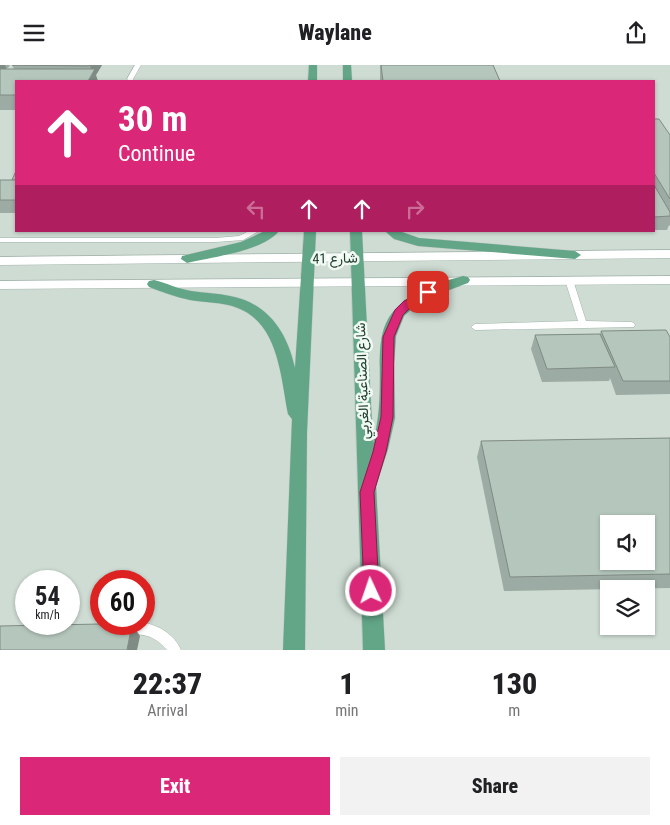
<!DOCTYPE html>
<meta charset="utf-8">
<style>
:root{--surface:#fff;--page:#f2f2f2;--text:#202124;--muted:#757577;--accent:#db2777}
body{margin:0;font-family:"Roboto Condensed",Vazirmatn,sans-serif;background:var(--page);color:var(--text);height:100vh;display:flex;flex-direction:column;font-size:19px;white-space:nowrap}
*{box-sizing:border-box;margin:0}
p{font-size:16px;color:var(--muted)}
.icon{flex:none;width:28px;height:28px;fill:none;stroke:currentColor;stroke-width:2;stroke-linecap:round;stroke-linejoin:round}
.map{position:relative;height:585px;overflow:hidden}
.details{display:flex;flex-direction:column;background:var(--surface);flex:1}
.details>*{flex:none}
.hud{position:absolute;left:15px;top:15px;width:640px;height:152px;border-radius:0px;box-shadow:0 1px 4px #0004;background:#db2777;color:#fff;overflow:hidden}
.tools{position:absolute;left:600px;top:450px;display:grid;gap:10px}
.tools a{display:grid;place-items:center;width:55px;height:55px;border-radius:0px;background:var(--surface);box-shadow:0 1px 4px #0004;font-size:25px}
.speed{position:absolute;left:15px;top:505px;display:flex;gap:10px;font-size:25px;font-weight:700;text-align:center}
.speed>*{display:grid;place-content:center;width:65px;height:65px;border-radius:50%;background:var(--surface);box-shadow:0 1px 4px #0004;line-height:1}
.speed small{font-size:12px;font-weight:400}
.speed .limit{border:8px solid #d22;background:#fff;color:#111}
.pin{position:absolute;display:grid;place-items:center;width:42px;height:42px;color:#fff;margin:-21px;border-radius:10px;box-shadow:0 2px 8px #0006}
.me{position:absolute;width:55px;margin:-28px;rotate:357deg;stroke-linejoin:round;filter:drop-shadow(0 0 4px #0008)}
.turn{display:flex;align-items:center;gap:18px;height:105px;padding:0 20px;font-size:22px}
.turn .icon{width:65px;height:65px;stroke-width:2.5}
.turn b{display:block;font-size:35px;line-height:42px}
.lanes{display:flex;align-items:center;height:48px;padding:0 20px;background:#0003;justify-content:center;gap:25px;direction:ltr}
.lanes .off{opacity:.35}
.eta{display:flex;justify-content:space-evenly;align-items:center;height:85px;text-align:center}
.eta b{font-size:30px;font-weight:800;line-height:35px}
.cta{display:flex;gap:10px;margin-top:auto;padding:10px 20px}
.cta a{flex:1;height:58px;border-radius:0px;background:var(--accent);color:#fff;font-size:20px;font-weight:800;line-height:58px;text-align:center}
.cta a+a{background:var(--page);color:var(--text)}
header{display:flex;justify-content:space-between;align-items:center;height:65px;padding:0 20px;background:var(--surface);font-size:22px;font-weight:800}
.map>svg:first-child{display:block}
</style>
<header><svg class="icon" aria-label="menu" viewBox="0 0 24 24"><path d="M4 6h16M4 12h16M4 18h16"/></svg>Waylane<svg class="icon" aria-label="share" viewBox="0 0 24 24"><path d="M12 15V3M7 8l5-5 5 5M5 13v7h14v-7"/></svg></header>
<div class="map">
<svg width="670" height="585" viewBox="0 0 670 585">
<rect width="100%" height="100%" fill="#e0ece5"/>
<path fill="#cedcd3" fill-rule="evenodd" d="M0,0H670V585H0ZM16,16H654V166H16ZM609,459H646V496H609ZM26,516H69V559H26ZM101,516H144V559H101ZM609,524H646V561H609Z"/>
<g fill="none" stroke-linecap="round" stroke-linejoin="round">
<defs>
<g id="lane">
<path d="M135,0H141L133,14L134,16H129L127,14Z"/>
<path d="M249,166H259L243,175L216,177H0V173H216L239,171Z"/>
<path d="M569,212L573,215L586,256L631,257L634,258L635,260L634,262L475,265L471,262L475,259L578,256L565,215Z"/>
<path d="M144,558C159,560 175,570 181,585H167C153,569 143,569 123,569L119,567L117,563L119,559Z"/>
</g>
<g id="street">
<path d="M670,185V193L0,200V192Z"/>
<path d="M670,211V219L0,224V216Z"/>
</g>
<g id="primary">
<path d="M309,0H317V16H308Z"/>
<path d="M343,0H351L352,16H343Z"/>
<path d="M265,166H279C263,186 212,192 187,198L181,194L182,191L241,177Z"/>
<path d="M304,166H316L307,367L305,585H283L292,354L288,349C280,307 278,251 228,240C215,237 202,237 190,235C176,232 162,227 149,222L147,219L149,216L154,215C167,218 178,224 191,226C204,228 217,228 230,231C268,238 287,267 295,303Z"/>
<path d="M350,166H362L373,378C396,290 343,243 463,211L468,212L470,215L468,218L433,231L417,239L404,251L396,271L394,298L395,353L388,384L376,421L385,585H363Z"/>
<path d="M385,166H399L419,173L575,186L581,190L575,194L418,181L394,174Z"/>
</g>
</defs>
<use href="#lane" stroke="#a3b4ab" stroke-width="1"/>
<use href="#street" stroke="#a3b4ab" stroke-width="1"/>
<use href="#primary" stroke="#c1c9c5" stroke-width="1"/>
<use href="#lane" fill="#fff" fill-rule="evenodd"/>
<use href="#street" fill="#fff" fill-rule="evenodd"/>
<use href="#primary" fill="#62a587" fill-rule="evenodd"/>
</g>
<g fill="#9caba3">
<path d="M0,0H10L8,3H6L7,4H14L12,0H102L96,10L16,16V45H0Z"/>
<path d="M380,0H493L500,16H380Z"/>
<path d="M654,54L670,70V161L669,160L667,165H654Z"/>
<path d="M16,106V148H0V115H12Z"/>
<path d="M601,266L670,272V329L616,330L610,313L609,316L542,317L531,284L535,270L600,269Z"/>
<path d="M670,373V523L504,526L477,392L481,376Z"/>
</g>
<g fill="#7f8b84">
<path d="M0,0H5L7,5L0,14Z"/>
<path d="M90,0H102L96,10L98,16H88L92,10Z"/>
<path d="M132,559L140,571L137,585H127Z"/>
</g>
<g fill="#b5c7bd" stroke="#7f8b84" fill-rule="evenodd">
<path d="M12,0H90L89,1Z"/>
<path d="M381,0H493L500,16H383Z"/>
<path d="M0,4H95L88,16H16V30H0Z"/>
<path d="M654,54H659L670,70V134L654,108Z"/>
<path d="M16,106V115H12Z"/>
<rect x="0" y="115" width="16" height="20"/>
<path d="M654,120L670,147V151L654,152Z"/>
<path d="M666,265L670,272V316H623L601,266Z"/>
<path d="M600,269L615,302L547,304L535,270Z"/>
<path d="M670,373V509L510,512L481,376ZM609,459H646V496H609Z"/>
<path d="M101,559H132L127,585H0V561Z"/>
</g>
<path fill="#db2777" stroke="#8e194d" d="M428,224L432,225L434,227L432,230L412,241L403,250L394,272L393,352L386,387L374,427L379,526L376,531L371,533L366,531L364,526L360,427L373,387L381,352L383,272L395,245L404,236Z"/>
<g text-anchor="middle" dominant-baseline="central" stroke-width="5" stroke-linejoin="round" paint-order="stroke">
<g font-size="14" fill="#203e30" stroke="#f1f9f3">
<text transform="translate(335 193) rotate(-1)">شارع 41</text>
<text transform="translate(362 316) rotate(-92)">شارع الصناعية الغربي</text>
</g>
</g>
</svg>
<div class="tools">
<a><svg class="icon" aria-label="sound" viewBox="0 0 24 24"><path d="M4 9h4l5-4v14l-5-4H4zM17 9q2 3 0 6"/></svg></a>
<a><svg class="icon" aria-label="layers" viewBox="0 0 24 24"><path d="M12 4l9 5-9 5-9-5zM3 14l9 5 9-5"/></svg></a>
</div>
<div class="speed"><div>54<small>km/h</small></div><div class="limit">60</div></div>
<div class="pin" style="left:428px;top:227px;background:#d93025"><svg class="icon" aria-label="arrive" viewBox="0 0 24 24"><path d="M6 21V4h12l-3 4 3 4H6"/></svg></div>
<svg class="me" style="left:371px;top:526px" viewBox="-20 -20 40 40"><circle r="17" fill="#db2777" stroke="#fff" stroke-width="3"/><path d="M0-11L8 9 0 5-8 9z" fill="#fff"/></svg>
<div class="hud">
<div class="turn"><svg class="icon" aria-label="ahead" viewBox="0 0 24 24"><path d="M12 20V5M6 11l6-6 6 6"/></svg><div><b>30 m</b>Continue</div></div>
<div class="lanes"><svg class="icon off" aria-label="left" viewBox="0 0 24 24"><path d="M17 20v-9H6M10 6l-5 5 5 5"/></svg><svg class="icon" aria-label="ahead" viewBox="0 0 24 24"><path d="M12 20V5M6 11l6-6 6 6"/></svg><svg class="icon" aria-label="ahead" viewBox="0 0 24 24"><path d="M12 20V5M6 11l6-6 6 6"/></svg><svg class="icon off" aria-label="right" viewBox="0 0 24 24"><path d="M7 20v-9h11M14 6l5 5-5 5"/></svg></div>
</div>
</div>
<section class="details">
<div class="eta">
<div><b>22:37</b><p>Arrival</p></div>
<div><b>1</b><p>min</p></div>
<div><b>130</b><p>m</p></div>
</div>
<div class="cta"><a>Exit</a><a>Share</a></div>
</section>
